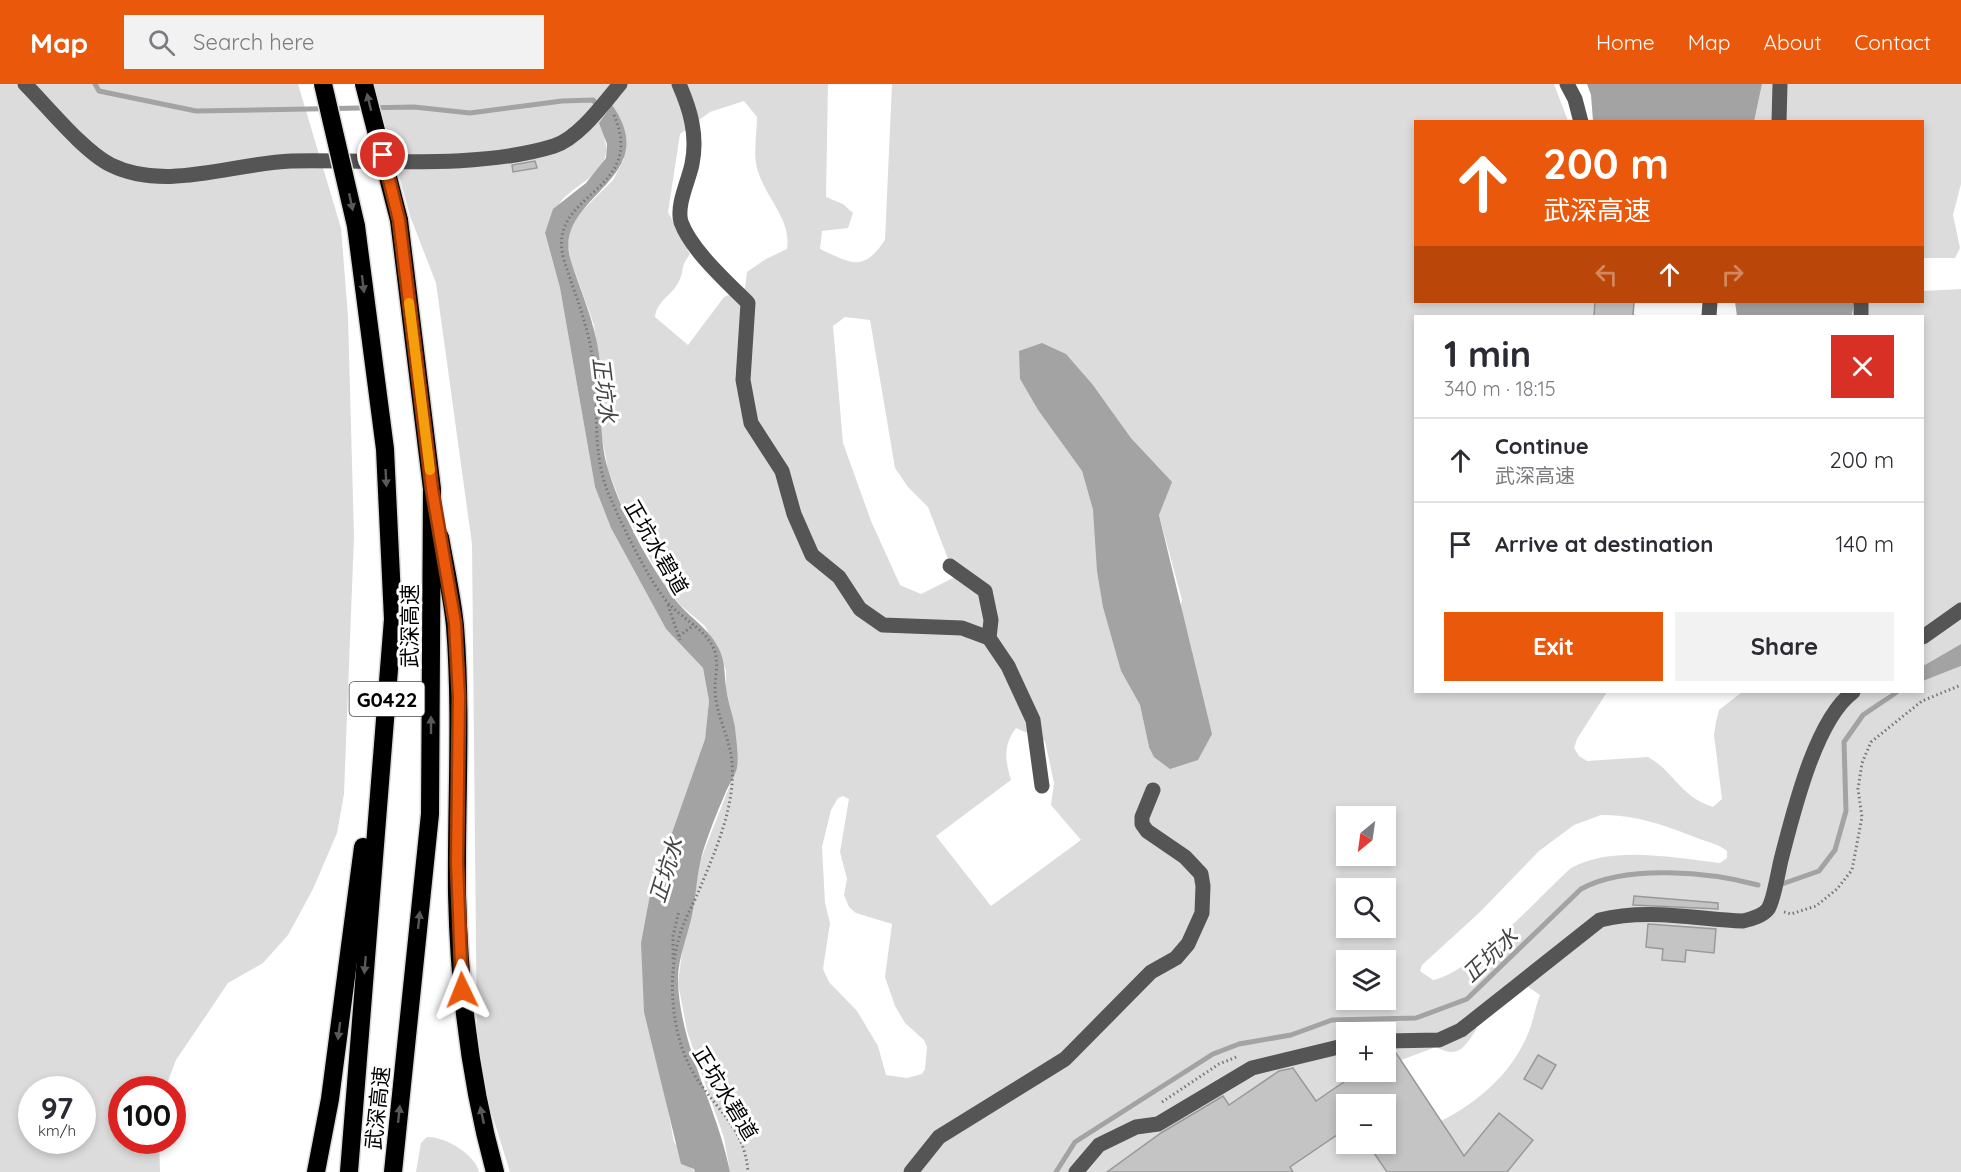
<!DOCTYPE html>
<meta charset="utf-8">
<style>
:root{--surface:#fff;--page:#f2f2f3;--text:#2b2b33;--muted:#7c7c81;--line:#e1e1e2;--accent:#ea580c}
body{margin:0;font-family:Quicksand,"Noto Sans SC",sans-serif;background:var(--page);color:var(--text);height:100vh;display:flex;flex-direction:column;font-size:22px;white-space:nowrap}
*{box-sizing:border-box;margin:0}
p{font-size:20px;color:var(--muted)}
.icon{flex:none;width:33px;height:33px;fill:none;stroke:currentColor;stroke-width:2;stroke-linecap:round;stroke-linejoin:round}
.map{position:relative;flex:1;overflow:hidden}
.drawer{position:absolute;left:1414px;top:231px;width:510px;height:378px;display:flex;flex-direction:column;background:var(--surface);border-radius:0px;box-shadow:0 3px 9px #0003}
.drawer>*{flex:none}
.guide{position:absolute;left:1414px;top:36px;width:510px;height:183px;border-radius:0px;box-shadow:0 3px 9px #0003;background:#ea580c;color:#fff;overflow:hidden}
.needle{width:39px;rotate:209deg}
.tools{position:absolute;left:1336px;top:722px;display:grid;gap:12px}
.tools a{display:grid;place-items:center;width:60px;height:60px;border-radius:0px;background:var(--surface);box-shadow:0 3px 9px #0003;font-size:30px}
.speed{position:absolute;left:18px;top:992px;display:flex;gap:12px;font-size:30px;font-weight:700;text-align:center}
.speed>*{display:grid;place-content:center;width:78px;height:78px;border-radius:50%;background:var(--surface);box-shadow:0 3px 9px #0003;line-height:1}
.speed small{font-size:15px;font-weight:400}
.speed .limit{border:9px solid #d22;background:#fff;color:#111}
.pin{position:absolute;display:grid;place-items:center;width:51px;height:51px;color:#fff;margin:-26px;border:3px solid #fff;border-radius:50%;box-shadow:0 2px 6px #0007}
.me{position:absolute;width:66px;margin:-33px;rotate:358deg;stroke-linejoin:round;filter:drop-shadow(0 0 4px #0008)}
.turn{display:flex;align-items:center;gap:21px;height:126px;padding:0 30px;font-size:27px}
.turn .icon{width:78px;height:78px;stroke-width:2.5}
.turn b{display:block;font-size:42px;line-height:51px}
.lanes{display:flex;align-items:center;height:57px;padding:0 30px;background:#0003;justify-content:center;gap:30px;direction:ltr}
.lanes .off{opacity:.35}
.round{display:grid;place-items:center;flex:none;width:63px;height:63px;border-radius:0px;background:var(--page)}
.head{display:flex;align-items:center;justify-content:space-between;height:102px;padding:0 30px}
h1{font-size:36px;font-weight:700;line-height:45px}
.action{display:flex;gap:12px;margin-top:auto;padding:12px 30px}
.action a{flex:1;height:69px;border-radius:0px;background:var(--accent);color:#fff;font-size:24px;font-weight:700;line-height:69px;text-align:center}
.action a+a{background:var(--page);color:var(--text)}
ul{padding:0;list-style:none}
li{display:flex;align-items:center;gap:18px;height:84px;padding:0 30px;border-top:2px solid var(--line)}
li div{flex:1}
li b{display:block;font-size:22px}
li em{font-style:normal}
header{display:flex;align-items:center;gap:36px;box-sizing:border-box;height:84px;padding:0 30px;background:var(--accent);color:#fff}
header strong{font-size:28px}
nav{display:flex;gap:33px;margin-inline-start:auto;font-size:21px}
.search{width:420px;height:54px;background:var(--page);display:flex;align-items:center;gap:15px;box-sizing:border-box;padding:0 21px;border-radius:0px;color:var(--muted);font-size:22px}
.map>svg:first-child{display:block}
</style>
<header>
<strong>Map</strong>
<div class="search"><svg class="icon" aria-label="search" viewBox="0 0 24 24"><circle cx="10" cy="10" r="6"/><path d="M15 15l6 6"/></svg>Search here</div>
<nav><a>Home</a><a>Map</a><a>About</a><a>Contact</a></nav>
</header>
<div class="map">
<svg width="1961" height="1088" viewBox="0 0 1961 1088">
<rect width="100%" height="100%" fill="#fff"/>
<g fill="#dcdcdc" fill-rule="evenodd">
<path d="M0,0H298L341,144L348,232L354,452L344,710L337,749L313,805L288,851L263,879L228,899L176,976L165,1005H122V1056H159L160,1088H0ZM32,1005H82V1056H32Z"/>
<path d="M374,0H828L826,113L843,120L853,129L848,144L822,147L820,165C851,179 863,189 885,156L892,0H1554L1568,37L1416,38V218H1595L1594,232H1416V608H1607L1577,655L1574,664L1579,672L1587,677L1648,673C1675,688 1679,712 1713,723L1722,715L1714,651L1716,638L1719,626L1742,608H1891L1881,616L1883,618L1903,608H1923V597L1961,582V1088H730L724,1054L687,947L678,899L683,861L693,826L699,780L737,683L735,644L726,606V586L705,542L680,521L662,497L621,420L608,385L602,354V298L594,241L570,174L568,158L571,143L580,129L613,96L624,75L604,53C615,86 581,96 563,115C555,124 550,139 545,150L560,204L595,403L611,444L666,545L703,584L709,617L705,655L650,811L662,995L674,1058L695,1088H510L489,1021L477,957L472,460L436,199L410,132ZM744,17L757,33C757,49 753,69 757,84C764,112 792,135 787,165L766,175L747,188L745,204L724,213L688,261L655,233C657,216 673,211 679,197C685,185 679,185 690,170L668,128L680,50L710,28ZM845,233L870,236L895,384L908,403L928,423L955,493L921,510L900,501L871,437L843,359L833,242ZM1020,295L1093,301L1131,354L1171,398L1159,431L1182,516L1149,663L1140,621L1121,587L1093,426L1082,387L1038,326ZM1016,644L1045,657L1054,699L1051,721L1081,756L991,822L936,752L1011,696C1005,676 1003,661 1016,644ZM843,712L849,715L840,768L847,795L844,811L849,823L856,829L892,840L885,893L895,922L905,939L924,956L927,963L925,985L922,990L907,994L886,991L878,962L857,927L829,898L823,885L830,839L825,819L822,763L831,726L838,714ZM1601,731C1637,731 1664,741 1697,754C1708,758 1718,760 1727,767V774L1720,779C1673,774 1614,761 1571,784C1540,812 1471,889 1433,896L1420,887L1422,881L1480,828L1539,767L1574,741ZM1347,732H1386V771H1347ZM1347,804H1386V843H1347ZM1347,876H1386V915H1347ZM1524,900L1540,911C1535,924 1533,939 1527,952C1510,991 1478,1018 1441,1037L1401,976L1436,963C1458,975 1464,964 1476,946V930ZM1347,948H1386V987H1347ZM1347,1020H1386V1059H1347Z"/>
<path d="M1762,0H1961V100L1953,131L1960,164L1955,174H1923V38H1754Z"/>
<path d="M1961,205V560L1923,582V232H1867L1865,218H1923V207Z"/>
<path d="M427,1053C444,1052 475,1070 479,1088H416L421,1059Z"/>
</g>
<g fill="#a3a3a3">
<path d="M1587,0H1762L1754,38L1593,37L1591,11Z"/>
<path d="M612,21C666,97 550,112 571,177C581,209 595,238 599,271C604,308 597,351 608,385C622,431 648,480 677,518C691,535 709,544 719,565C726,579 724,594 727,610C729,621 733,632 735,643C736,655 739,673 737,684C735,692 728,702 725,710C717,728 710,746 704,764C697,785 697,805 693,826C689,850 677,874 678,899C681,965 718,1025 730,1088H695L694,1085L681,1080L644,928L641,859L650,811L705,655L709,617L703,584L666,545L611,444L595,403L560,204L545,149L553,125L586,99L606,74L607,60L599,39Z"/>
<path d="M1735,218H1854L1852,232H1737Z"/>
<path d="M1042,259L1066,270L1093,301L1131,354L1172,398L1159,431L1212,650L1198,676L1170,685L1154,673L1149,663L1140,621L1121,587L1103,523L1097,487L1093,426L1082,387L1038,326L1020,295L1019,267Z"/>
<path d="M1961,560V582L1923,597V582Z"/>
</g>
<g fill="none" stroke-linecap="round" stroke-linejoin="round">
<g stroke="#a3a3a3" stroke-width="5">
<path d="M95,0L99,7L196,27L414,23L470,29L562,17L593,16L599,23"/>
<path d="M1782,800L1819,787L1835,766L1846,727L1844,658L1863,631L1897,608"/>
<path d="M1056,1088L1075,1058L1213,970L1239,960L1291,951L1332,936L1416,934L1467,915L1581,805C1626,780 1710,788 1758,801"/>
</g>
</g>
<g fill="#c4c4c4" stroke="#999" stroke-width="1.5">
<path d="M535,77L537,84L513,88L512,81Z"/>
<path d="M1595,218H1634L1633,232H1594Z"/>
<path d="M1634,812L1718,819V825L1633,821Z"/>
<path d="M1648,840L1716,845L1714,869L1686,866L1685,878L1662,876L1663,865L1646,863Z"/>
<path d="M1396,969L1464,1072L1499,1029L1533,1056L1507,1088H1387L1367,1059H1386V1020H1347V1044L1290,1083L1293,1088H1107L1161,1049L1223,1012L1229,1021L1279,987L1293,984L1316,1017L1360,987H1386V977Z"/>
<path d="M1538,971L1556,981L1542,1005L1524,995Z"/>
</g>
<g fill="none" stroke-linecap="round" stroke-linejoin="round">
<defs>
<g id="highway">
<path d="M440,453C445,482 452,512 455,542C462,631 456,721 457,810C459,904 470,997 495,1088"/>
<path d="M316,1088L330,1015L363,763"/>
<path d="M349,1088L393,535L385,365L356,142"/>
<path d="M393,1088L430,730L432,405L399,136"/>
</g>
</defs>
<use href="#highway" stroke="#dbdbdb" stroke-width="21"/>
<g stroke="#777" stroke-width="3" stroke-dasharray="1.5 3" stroke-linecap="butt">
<path d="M614,31C648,110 544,108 564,176C574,208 587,238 592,271C600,315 591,360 606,403C616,430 650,500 669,520C683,535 705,545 714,565C719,577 715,592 715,605C715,630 730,653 732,678C736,723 714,770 697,811C691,825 683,838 679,854C672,878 671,903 674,928C677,953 685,978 699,998C721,1030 745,1047 748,1088"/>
<path d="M668,521L680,556"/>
<path d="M679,552L694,541"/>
<path d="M1784,828L1791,830L1816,822L1837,805L1852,786L1862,733L1858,705L1862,679L1871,658L1922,617L1961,601"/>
<path d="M673,875V852L679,827"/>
<path d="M1350,946L1376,945"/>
<path d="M1162,1018L1219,980L1239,972"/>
</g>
<g stroke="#555" stroke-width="15">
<path d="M25,0C47,22 84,68 111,81C166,108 234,79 291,77C371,75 477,86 554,62C579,54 604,19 620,0"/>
<path d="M679,0C690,25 698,51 692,80C689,96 676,121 681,138C691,166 727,198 748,219L743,296L751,339L782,387L794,430L812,471L839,493L860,525L883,541L962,544L989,554L1008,582L1033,636L1042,702"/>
<path d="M1567,0L1575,15L1581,38"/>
<path d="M1779,38L1780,0"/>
<path d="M1709,232L1710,218"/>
<path d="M1861,232V218"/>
<path d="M950,482L985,507L991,536L989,554"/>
<path d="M1923,553L1961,526"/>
<path d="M1386,957L1439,956L1461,946L1600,836C1646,824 1696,835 1743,837C1751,835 1763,832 1768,825C1774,816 1778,788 1781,776C1793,730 1815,636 1853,608"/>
<path d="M911,1088L939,1053L1065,975L1151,888L1176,874L1188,860L1202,829L1203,802L1201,790L1185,773L1147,747L1142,740V733L1153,706"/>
<path d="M1076,1088L1099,1061L1136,1043L1158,1040L1252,984L1347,961"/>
</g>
<use href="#highway" stroke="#000" stroke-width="18"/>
<defs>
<g id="highway-bridge">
<path d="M323,0L356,142"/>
<path d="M364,0L399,136"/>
</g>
</defs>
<use href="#highway-bridge" stroke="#dbdbdb" stroke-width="21" stroke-linecap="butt"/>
<use href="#highway-bridge" stroke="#000" stroke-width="18"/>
</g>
<defs><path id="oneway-solid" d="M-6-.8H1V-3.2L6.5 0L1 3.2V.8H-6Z" transform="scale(1.5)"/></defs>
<g fill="#595959">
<use href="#oneway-solid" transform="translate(369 18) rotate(-104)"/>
<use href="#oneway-solid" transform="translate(351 118) rotate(78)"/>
<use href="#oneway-solid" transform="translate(363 200) rotate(83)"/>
<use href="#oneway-solid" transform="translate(386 394) rotate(87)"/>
<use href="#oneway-solid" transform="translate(431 641) rotate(-90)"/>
<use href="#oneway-solid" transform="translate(419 836) rotate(-84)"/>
<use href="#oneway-solid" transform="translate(365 881) rotate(95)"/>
<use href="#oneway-solid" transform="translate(339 947) rotate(97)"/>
<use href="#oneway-solid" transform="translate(399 1030) rotate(-84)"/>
<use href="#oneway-solid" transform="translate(482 1031) rotate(-102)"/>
</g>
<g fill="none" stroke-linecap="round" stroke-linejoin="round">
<defs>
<path id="route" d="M383,71L399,136L432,405L455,539L459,613L457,779L462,906"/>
</defs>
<use href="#route" stroke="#983908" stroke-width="15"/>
<use href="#route" stroke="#ea580c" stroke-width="10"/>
<path stroke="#f59e0b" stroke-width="10" d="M409,219L430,386"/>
</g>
<g text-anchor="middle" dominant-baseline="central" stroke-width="6" stroke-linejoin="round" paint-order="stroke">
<rect fill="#fff" stroke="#4c4c4c" stroke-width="1.5" x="349.5" y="598" width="75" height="34" rx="4.5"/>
<g font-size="20" font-weight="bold" fill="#000">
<text x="387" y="615">G0422</text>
</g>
<g font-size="21" fill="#000" stroke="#fff">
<text transform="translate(657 463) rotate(60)">正坑水碧道</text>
<text transform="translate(409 542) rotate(-90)">武深高速</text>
<text transform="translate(726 1009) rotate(59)">正坑水碧道</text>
<text transform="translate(377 1024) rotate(-84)">武深高速</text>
</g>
<g font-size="22" font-style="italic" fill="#444" stroke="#fff">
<text transform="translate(605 306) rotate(83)">正坑水</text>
<text transform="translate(666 786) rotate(-73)">正坑水</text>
<text transform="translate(1490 871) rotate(-43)">正坑水</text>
</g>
</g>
</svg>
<div class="tools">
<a><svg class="needle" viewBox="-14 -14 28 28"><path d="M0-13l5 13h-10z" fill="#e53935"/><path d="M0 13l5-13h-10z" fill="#7c7c81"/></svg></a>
<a><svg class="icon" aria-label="search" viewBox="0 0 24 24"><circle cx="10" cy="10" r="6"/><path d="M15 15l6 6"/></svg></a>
<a><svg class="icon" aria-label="layers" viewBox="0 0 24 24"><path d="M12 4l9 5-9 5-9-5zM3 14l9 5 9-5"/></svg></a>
<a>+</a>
<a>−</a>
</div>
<div class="speed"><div>97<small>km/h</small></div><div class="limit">100</div></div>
<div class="pin" style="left:383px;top:71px;background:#d93025"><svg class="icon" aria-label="arrive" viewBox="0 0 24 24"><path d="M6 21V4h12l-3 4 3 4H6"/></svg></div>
<svg class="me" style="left:462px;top:906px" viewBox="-20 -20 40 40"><path d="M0-17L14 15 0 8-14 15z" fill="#ea580c" stroke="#fff" stroke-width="4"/></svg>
<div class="guide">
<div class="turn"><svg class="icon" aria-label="ahead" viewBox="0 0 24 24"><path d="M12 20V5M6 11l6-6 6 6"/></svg><div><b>200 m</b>武深高速</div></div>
<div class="lanes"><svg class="icon off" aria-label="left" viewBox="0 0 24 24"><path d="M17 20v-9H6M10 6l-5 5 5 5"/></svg><svg class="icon" aria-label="ahead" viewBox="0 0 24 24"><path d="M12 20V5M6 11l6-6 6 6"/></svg><svg class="icon off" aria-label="right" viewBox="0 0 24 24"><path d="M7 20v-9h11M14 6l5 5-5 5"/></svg></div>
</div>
<section class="drawer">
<div class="head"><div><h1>1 min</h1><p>340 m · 18:15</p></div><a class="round" style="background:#d93025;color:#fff"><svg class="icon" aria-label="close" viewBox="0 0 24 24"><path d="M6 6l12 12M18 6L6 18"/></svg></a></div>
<ul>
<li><svg class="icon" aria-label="ahead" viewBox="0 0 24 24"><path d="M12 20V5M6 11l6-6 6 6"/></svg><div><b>Continue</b><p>武深高速</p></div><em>200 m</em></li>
<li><svg class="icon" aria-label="arrive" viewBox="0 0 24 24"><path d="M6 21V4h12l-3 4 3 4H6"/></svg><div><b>Arrive at destination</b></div><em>140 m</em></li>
</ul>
<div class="action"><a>Exit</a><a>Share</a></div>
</section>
</div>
